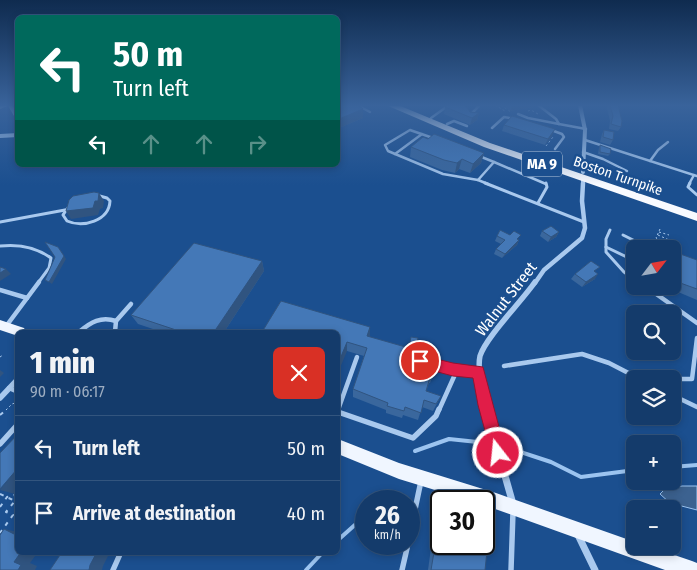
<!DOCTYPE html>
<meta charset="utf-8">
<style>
:root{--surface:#143b6b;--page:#214673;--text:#f1f3f6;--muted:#9dadc1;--line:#33557e}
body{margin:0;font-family:"Fira Sans Condensed",sans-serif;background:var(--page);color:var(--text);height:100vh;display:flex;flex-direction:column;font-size:19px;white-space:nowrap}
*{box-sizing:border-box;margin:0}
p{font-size:16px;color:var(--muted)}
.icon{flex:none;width:28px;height:28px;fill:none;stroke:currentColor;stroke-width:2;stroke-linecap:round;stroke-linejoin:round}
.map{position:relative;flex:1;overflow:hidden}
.sheet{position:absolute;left:15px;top:330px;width:325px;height:225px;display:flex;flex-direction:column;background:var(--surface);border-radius:8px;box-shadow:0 2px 8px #0003,0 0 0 1px var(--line)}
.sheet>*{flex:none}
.hud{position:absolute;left:15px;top:15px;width:325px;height:152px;border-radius:8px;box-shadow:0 2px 8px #0003,0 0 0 1px var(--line);background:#00695c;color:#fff;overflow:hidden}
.needle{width:32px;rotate:59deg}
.controls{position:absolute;left:626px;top:240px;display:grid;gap:10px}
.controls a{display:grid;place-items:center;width:55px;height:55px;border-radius:8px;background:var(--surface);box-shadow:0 2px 8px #0003,0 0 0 1px var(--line);font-size:25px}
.speed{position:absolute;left:355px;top:490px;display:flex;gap:10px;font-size:25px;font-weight:700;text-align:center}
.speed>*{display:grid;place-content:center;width:65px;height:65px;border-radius:50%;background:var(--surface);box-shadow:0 2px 8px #0003,0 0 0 1px var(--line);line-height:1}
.speed small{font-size:12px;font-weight:400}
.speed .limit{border:2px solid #111;border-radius:8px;background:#fff;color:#111}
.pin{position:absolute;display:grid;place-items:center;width:42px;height:42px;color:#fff;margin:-21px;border:2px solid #fff;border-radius:50%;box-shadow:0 1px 5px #0007}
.me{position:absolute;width:55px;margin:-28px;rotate:344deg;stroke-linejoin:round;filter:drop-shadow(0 0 4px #0008)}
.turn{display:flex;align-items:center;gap:18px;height:105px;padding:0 15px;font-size:22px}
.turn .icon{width:65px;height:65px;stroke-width:2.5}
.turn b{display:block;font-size:35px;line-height:42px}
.lanes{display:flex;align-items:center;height:48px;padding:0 15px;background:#0003;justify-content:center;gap:25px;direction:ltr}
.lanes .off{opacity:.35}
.round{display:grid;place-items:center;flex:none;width:52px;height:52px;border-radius:8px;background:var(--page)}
.summary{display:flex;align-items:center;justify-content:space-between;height:85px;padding:0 15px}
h1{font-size:30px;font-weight:800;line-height:38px}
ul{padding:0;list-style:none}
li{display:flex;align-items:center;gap:15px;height:65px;padding:0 15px;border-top:1px solid var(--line)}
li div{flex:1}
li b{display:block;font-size:19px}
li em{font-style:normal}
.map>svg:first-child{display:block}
</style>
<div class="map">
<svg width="697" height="570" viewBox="0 0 697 570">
<rect width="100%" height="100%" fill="#1b4f8f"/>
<path fill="#3c6290" stroke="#9cc4f0" d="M682,486H697V510L670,503L660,494L665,489Z"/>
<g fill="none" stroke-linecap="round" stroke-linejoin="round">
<g stroke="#9cc4f0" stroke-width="4">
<path d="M508,448L551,462L581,477L635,470"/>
<path d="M415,451L449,439L487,443"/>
<path d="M672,467L697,465"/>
<path d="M382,501L392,493"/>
<path d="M338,540L366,515"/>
<path d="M306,570L323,552"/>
</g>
<g stroke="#a9c9ee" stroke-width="1" stroke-dasharray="2 2.5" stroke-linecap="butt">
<path d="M495,105L505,111"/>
<path d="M501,105L511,112"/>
<path d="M528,111L531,110L538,114"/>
<path d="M546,146L553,137"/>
<path d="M660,229L656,238L661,240L662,245L667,249"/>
<path d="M659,232L669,235"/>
<path d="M658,235L669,240"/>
<path d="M644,240L662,245"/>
<path d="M0,357L3,355"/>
<path d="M6,410L12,404L18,402"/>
</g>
<g stroke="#a9c9ee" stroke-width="2" stroke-dasharray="4 5.5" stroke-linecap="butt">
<path d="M0,415L7,409"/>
<path d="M0,494L15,501L6,512L13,515L0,533"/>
<path d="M0,507L7,497L18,494"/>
</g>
<g stroke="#a9c9ee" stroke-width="2.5">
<path d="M357,105L370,112"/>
<path d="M538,105L556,119L559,124L586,129"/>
<path d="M518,114L528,118L559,124"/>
<path d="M470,115L479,106L476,105"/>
<path d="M431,118L449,105"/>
<path d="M447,124L454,121L467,126"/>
<path d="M492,128L504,117L516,119"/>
<path d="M551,130L562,134L564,137L555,149"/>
<path d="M433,138L410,130L385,145L388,151L443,174L478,180"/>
<path d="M585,140L697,176"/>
<path d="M583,152L603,159L627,171"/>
<path d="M395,154L422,134"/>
<path d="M479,156L494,162L478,180L488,184"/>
<path d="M650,161L658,150L668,142"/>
<path d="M494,162L546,184"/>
<path d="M689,184L694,175"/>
</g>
<g stroke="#a9c9ee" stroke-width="3">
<path d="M485,183L584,222"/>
<path d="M690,183L688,187L697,195"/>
<path d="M96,195L107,198L110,201C109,221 83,228 67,221L63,215C70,202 82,197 96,195Z"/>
<path d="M538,203L547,187L546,183"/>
<path d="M0,222L65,210"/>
<path d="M610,230L606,239V252L624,272L635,280"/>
<path d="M623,235L637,242L644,249"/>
<path d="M0,246C18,244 36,247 51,258L49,268L38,283"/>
<path d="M606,247L635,261"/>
</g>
<g stroke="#a9c9ee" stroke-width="4.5">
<path d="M645,286L697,323"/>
<path d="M0,290L27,298"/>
<path d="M7,325L39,282"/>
<path d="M79,332C91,322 101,316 116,321"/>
<path d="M115,332L116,321L131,304"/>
<path d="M420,361L453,370L478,372"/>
<path d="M504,366L582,354L609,363L640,379"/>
<path d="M672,379H692L697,338"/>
<path d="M9,388L18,392"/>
<path d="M672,395L697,407"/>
<path d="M338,410L357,357"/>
<path d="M439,410L457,370"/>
</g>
<g stroke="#a9c9ee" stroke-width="5.5">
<path d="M338,412L413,438L436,416L439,409"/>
<path d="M0,444L18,424"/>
<path d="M409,538L421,481"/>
<path d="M113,570L121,552"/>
<path d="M402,570L408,544"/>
<path d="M511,570L513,512"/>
</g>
<g stroke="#a9c9ee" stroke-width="4">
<path d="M10,105L18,119"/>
<path d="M580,105L585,130L583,172"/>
<path d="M0,107L5,105"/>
<path d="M0,136L18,135"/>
<path d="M583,184V178"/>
</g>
<path stroke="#a9c9ee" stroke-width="4.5" d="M535,283L544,270L582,238L585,228L582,201L583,183"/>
<g stroke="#a9c9ee" stroke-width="5.5">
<path d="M0,398L18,379"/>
<path d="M486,410C483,397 477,369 480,356C486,337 522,301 535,282"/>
</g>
<g stroke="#a9c9ee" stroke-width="7">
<path d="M486,409L513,504"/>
<path d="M578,535L595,570"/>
</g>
<g fill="#f0f6ff" fill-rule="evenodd">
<path d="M0,320L24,328L26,332H18V336L0,330Z"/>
<path d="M338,439L399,463L496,493L635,542V546H648L692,561L697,563V570H665L484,505V501H471L399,479L338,454Z"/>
</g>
<path fill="#f8faff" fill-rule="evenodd" d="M386,105H398L490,143L697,213V221L484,147Z"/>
</g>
<g fill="#3a679d">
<path d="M338,105L363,109V118L339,128H338Z"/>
<path d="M503,105H534V107L510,111Z"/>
<path d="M609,105H618L621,127L618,131L609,129L610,121L607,108Z"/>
<path d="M445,107L479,113L477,120L470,125L444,114Z"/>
<path d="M504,125L552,136L545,145L502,131Z"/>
<path d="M604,130L613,140L610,145L600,142L602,134Z"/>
<path d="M600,145L610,154L608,156L598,154L599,148Z"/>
<path d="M411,147L484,153L481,163L470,173L459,169L455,173L442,170L410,157Z"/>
<path d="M542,231L559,232L556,237L548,242L540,236Z"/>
<path d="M497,236L519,240L517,245L502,258L494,254L496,249L501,244L495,241Z"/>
<path d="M672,251L697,260V300L664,286H672Z"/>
<path d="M262,261L264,271L224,332H225H162L138,324L131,315Z"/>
<path d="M595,272V279L582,287L571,279L575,274Z"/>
<path d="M338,332L369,337L415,354L417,361L433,375L430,383H429L426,391L441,396L433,411L422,407L418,420L403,415L402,418L386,413V410L353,397V389L364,356L347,351Z"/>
<path d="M441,533V544H484L485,570H428L431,548L435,546L439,548Z"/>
</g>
<g fill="#305480">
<path d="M512,105H534V107L510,111Z"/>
<path d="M363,109V118L339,128V119Z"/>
<path d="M479,113L477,120L470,125L472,118Z"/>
<path d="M555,129L552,136L545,145L548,139Z"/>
<path d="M484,153L481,163L470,173L473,164Z"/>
<path d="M462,159L459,169L455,173L457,163Z"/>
<path d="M99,193L104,201L103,208L100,209L98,215L71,219L66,211Z"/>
<path d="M559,232L556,237L548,242L551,237Z"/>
<path d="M519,240L517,245L502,258L505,254Z"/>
<path d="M60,249L66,259L52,284L49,282Z"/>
<path d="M262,261L264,271L224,332L216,329Z"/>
<path d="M6,269L11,274L0,281V273Z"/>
<path d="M598,274L595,279L582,287L586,282Z"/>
<path d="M370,327V336L366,345L367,336Z"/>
<path d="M347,342V351L338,373V364Z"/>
<path d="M0,370L4,373L0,377Z"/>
<path d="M18,468V491L15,494L0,490Z"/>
<path d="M4,529L18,532V536Z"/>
<path d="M21,552H38L30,563L37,566L35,570H18L14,562Z"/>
<path d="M97,552H110L103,566L102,570H89L90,565Z"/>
</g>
<g fill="#4478b7" stroke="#305480">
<path d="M338,105H358L363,109L339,119L338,118Z"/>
<path d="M448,105H462L467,107L470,112L479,113L472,118L445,107Z"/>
<path d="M610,105H618L622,121L621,127L611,124L613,116Z"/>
<path d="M512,116L555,129L548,139L504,125Z"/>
<path d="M604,130L614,132L613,140L603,137Z"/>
<path d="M434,134L484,153L473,164L462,159L457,163L444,160L411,147L423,137L428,139Z"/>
<path d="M600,145L611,149L610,154L600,152Z"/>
<path d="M94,192L99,193L98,201H95L93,208L66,211L69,200L73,196Z"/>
<path d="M551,226L559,232L551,237L542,231Z"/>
<path d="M500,230L510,235L514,231L521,235L517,239L519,240L505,254L496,249L505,240L497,236Z"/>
<path d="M45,242L58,247L64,256L49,282L45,280L55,257Z"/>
<path d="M194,243L262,261L216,329L225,332H182L131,315Z"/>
<path d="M672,251L697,260V289L672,280Z"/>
<path d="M591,261L600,267L594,271L598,274L586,282L575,274Z"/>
<path d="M0,267L6,269L0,273Z"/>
<path d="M281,301L370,327L367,336L409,348L411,337L418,338L415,354L418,355L417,361L435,367L433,375L431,374L426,391L441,396L436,404L424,400L421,413L405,407L404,411L387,406L388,403L353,389L367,348L347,342L338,364V332H262Z"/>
<path d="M17,435H18V468L0,489V453Z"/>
<path d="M4,529L18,536V552H21L14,562L21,565L18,570H0V535Z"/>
<path d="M484,541L488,542L485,570H431L435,546L443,549L444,544H484Z"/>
<path d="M62,552H97L90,565L89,570H50Z"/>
</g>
<linearGradient id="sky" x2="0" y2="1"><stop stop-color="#0f2b4f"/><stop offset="0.57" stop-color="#39639b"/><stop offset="1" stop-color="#39639b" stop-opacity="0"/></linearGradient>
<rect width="697" height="185" fill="url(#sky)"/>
<path fill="#e11d48" stroke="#92132f" d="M420,355L453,363L483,367L506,453L504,459L498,461L493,459L491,453L478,405L473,378L453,376L415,366L413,361L415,357Z"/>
<g text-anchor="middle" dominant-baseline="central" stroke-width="5" stroke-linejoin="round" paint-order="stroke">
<g font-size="14" fill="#fff" stroke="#1b4f8f">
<text transform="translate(618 176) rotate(19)">Boston Turnpike</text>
</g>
<rect fill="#1b4f8f" stroke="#bbcadd" stroke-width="1" x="522" y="151.5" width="40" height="25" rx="4"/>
<g font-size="15" font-weight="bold" fill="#fff">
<text x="542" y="164">MA 9</text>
</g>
<g font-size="16" fill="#fff" stroke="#1b4f8f">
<text transform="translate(506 299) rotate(-52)">Walnut Street</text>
</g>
</g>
</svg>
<div class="controls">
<a><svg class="needle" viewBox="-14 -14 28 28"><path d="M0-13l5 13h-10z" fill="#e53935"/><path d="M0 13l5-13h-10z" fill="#9dadc1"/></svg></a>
<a><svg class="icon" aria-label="search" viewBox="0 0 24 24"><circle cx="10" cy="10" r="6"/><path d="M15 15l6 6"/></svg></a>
<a><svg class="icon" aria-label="layers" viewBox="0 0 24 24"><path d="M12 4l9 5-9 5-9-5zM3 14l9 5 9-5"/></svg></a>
<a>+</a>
<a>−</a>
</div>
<div class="speed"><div>26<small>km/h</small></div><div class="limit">30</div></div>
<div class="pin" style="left:420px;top:361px;background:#d93025"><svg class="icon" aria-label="arrive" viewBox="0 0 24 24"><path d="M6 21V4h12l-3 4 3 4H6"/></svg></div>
<svg class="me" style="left:498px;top:453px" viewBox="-20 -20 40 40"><circle r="17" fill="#e11d48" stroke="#fff" stroke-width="3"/><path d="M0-11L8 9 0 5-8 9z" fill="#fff"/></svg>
<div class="hud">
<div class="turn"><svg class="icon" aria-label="left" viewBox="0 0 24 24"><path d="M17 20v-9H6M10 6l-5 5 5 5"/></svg><div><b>50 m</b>Turn left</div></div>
<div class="lanes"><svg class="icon" aria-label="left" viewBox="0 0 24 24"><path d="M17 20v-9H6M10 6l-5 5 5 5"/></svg><svg class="icon off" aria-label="ahead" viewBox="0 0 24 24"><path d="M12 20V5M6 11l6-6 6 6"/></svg><svg class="icon off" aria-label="ahead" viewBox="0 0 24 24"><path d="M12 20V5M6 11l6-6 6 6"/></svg><svg class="icon off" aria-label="right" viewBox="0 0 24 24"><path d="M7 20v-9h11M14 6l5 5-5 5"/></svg></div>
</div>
<section class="sheet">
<div class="summary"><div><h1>1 min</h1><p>90 m · 06:17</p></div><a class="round" style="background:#d93025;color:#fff"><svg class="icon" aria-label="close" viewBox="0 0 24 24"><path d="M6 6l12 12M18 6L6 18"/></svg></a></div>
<ul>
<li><svg class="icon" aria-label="left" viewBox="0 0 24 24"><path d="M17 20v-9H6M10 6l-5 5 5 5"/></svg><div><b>Turn left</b></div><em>50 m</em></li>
<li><svg class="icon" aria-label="arrive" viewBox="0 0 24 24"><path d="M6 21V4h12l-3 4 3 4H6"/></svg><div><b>Arrive at destination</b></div><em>40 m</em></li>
</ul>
</section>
</div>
